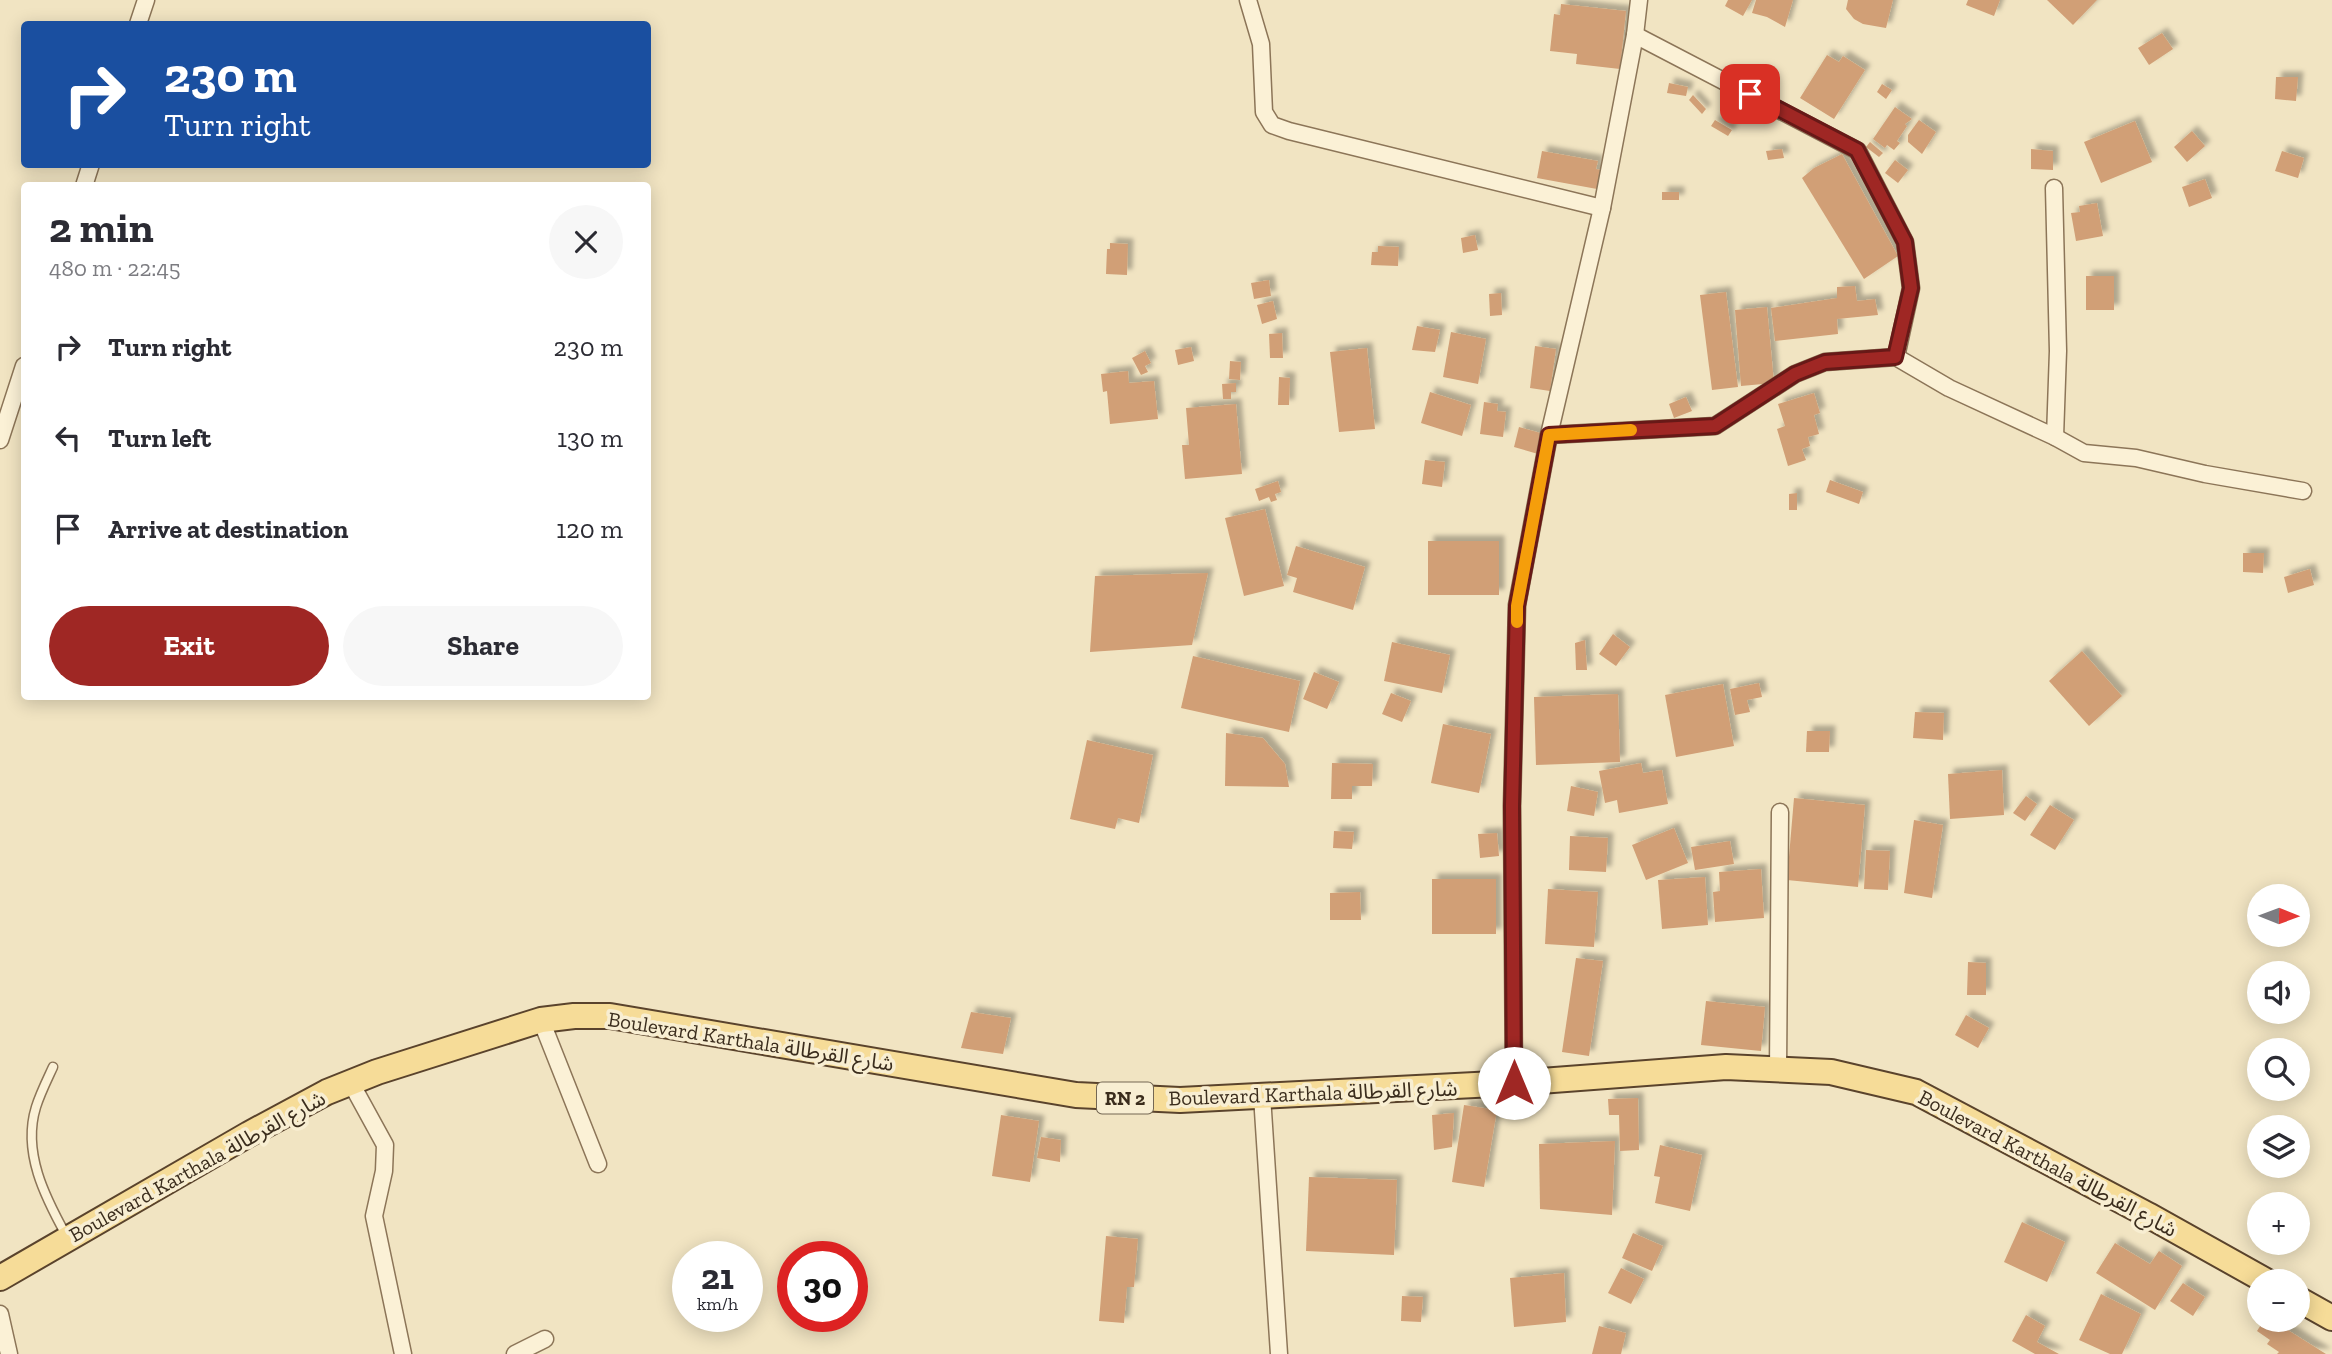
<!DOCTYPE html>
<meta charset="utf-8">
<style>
:root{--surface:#fff;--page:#f7f7f7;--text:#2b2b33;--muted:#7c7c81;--accent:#9f2724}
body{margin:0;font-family:"Zilla Slab","Noto Sans Arabic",serif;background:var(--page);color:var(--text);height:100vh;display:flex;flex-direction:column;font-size:26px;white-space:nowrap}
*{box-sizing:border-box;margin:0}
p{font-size:23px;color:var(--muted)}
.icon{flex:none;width:38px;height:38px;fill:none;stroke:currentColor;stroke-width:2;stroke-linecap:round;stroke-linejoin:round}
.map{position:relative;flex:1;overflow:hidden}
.sheet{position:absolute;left:21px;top:182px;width:630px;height:518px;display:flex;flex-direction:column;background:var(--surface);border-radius:7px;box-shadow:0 4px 18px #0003}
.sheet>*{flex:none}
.banner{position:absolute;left:21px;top:21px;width:630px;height:147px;border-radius:7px;box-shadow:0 4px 18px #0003;background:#1a4fa0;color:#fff;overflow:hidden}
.needle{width:46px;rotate:91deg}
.buttons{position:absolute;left:2247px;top:884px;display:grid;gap:14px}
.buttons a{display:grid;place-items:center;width:63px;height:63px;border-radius:50%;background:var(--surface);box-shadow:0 4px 18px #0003;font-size:35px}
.speed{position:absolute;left:672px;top:1241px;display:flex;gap:14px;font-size:35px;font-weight:700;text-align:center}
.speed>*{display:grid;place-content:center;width:91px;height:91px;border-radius:50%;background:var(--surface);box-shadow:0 4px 18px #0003;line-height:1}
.speed small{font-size:18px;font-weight:400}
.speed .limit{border:10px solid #d22;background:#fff;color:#111}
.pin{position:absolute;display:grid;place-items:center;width:60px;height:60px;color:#fff;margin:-30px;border-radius:14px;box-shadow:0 4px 10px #0006}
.me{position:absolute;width:77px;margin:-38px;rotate:0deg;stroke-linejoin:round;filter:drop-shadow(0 0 5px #0008)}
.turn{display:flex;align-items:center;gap:24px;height:147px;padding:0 28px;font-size:32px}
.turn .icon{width:91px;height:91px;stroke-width:2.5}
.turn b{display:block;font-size:49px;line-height:60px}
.round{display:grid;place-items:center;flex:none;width:74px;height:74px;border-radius:37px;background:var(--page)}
.summary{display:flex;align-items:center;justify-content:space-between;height:119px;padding:0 28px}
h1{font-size:42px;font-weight:700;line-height:52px}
.cta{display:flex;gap:14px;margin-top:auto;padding:14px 28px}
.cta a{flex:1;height:80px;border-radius:42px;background:var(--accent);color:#fff;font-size:28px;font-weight:700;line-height:80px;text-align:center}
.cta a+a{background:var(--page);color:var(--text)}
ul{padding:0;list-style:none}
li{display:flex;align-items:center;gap:21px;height:91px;padding:0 28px}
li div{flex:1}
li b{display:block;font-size:26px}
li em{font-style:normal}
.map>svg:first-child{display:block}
</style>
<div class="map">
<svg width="2332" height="1354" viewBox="0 0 2332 1354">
<defs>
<filter id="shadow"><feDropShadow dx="5.5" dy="-5.5" stdDeviation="2" flood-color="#0004"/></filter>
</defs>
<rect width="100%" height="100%" fill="#f1e4c2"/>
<g fill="#d19f76" filter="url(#shadow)">
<path d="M1728,0H1752L1743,16L1725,6Z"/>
<path d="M1756,0H1793L1785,27L1767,17L1752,13Z"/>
<path d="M1848,0H1893L1886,28L1863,24L1854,19L1846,9Z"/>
<path d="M1968,0H2000L1994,16L1966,5Z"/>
<path d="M2047,0H2097L2073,25Z"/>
<path d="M1561,4L1626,11L1620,69L1576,64L1577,54L1550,51L1554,14L1560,15Z"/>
<path d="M2162,33L2173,49L2149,65L2138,48Z"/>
<path d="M1827,55L1839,62L1843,56L1865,70L1834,119L1800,98Z"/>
<path d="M2276,77H2298L2296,101L2275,99Z"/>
<path d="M1669,83L1688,87L1686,96L1667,93Z"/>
<path d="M1882,84L1892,90L1886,99L1877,92Z"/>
<path d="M1693,95L1706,109L1702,114L1689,100Z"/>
<path d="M1895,107L1912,119L1905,124L1907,126L1897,141L1900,143L1894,150L1887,145L1885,148L1873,139Z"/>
<path d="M1715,120L1732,130L1728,136L1711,126Z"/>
<path d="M1919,120L1936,132L1922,154L1908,142V135Z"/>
<path d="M2135,121L2152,162L2101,183L2084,142Z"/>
<path d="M2192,131L2205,146L2187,162L2174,147Z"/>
<path d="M1870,142L1883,153L1879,157L1866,147Z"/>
<path d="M1782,149L1784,158L1768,160L1766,151Z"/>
<path d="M2031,149L2053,151V170L2031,169Z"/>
<path d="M1542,151L1598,161L1596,169L1601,170L1597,189L1537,178Z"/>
<path d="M2282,151L2304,158L2298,178L2275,171Z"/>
<path d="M1842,154L1898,256L1864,279L1802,178L1814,168Z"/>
<path d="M1895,160L1908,170L1898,183L1885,173Z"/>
<path d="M2205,179L2212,198L2189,207L2182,187Z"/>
<rect x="1662" y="192" width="17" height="8"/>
<path d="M2097,203L2103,236L2076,241L2071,213L2080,212L2079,206Z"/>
<path d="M1475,235L1478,250L1463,253L1461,238Z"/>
<path d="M1110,243L1128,244L1127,275L1106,274L1107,249H1110Z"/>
<path d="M1378,246L1399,247L1398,266L1371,265L1372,252H1378Z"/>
<rect x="2086" y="276" width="28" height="34"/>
<path d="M1269,280L1271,296L1254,299L1251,283Z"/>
<path d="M1855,286L1857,301L1875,299L1878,315L1837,319L1838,334L1775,341L1771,308L1837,298V287Z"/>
<path d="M1726,292L1738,387L1712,390L1700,295Z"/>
<path d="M1501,293L1502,315L1490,316L1489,294Z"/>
<path d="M1273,301L1277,319L1262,324L1257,305Z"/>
<path d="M1767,307L1774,383L1741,386L1735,310Z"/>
<path d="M1417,326L1440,330L1435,352L1412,350Z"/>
<path d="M1451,332L1486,339L1478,384L1443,377Z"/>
<path d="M1282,333L1283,358H1270L1269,334Z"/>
<path d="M1535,346L1556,349L1550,391L1530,388Z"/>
<path d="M1191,347L1194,361L1178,365L1175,350Z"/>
<path d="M1367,348L1375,429L1339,432L1330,352Z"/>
<path d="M1145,351L1151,363L1145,366L1148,372L1141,375L1132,358Z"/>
<path d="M1230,361L1241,362L1240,380L1229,379Z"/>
<path d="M1128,371L1129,383L1154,381L1158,419L1110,424L1107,391L1103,392L1101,374Z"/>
<path d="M1279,377L1290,378L1289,405H1278Z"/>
<path d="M1236,383V392H1231V399H1223L1222,384Z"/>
<path d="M1430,392L1471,405L1462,436L1421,423Z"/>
<path d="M1814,393L1820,413L1814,415L1819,434L1808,437L1810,446L1802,449L1806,460L1788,466L1777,429L1785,426L1778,404Z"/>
<path d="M1686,397L1692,411L1674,418L1669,404Z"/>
<path d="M1484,402L1498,404L1497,411L1506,412L1503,437L1480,434Z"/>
<path d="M1236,404L1242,474L1185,479L1182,445H1189L1186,408Z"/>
<path d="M1519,427L1544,434L1538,454L1514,447Z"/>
<path d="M1425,460L1445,462L1442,487L1422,484Z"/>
<path d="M1830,480L1863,492L1859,504L1826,492Z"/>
<path d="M1278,481L1281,492L1275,494L1277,500L1271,502L1269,497L1259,501L1255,489Z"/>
<path d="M1797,493V510H1789V494Z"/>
<path d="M1265,509L1284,586L1244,596L1225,518Z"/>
<rect x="1428" y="541" width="71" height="54"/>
<path d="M1296,546L1365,567L1353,610L1293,592L1297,578L1287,575Z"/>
<path d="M2243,553H2264L2263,573L2243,572Z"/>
<path d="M2310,569L2314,585L2288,593L2284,577Z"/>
<path d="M1208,573L1192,645L1090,652L1095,576Z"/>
<path d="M1613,634L1630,647L1616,666L1599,654Z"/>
<path d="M1585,640L1587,670H1576L1575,643Z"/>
<path d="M1392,642L1450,655L1442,693L1384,681Z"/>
<path d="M2082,651L2122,696L2089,726L2049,681Z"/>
<path d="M1193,656L1300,681L1289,732L1181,708Z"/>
<path d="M1314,672L1339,682L1327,709L1303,699Z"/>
<path d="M1759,683L1762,697L1747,700L1750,712L1735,715L1730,689Z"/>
<path d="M1723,684L1734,746L1676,757L1665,695Z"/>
<path d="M1391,693L1411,701L1402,722L1382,714Z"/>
<path d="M1618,694L1620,762L1536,765L1534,697Z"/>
<path d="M1915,712L1944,713L1943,740L1913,738Z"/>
<path d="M1443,724L1491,734L1479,793L1431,783Z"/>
<path d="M1807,731H1830L1829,752H1806Z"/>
<path d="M1226,733L1263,738L1285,764L1289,787L1225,786Z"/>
<path d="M1087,740L1153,755L1139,823L1118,818L1115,829L1070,819Z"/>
<path d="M1332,763L1373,764L1372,786H1352V799H1331Z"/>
<path d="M1641,763L1643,773L1662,770L1668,804L1619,813L1617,800L1605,803L1599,771Z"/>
<path d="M2002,770L2004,815L1950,819L1948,774Z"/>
<path d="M1571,786L1598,792L1594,816L1567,811Z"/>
<path d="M2026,796L2037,804L2025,821L2013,813Z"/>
<path d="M1794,798L1865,805L1858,887L1787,880Z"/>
<path d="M2050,805L2074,820L2055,850L2030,835Z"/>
<path d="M1914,820L1943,825L1932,898L1904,893Z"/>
<path d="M1674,828L1688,863L1646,880L1632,845Z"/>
<path d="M1334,831L1354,832L1352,849L1333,848Z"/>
<path d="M1497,833L1499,856L1480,858L1478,834Z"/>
<path d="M1570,836L1608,838L1606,872L1569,870Z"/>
<path d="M1730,841L1734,864L1695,870L1691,847Z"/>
<path d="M1866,850L1890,851L1888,890L1864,889Z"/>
<path d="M1761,869L1764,918L1715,922L1713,892L1720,891L1719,872Z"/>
<path d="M1705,877L1708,925L1662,929L1658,880Z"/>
<rect x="1432" y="879" width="64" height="55"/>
<path d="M1548,889L1598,892L1594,947L1545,944Z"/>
<path d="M1360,892L1361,920H1330V893Z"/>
<path d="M1576,958L1603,961L1589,1056L1562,1052Z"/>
<path d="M1968,962L1986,963V995H1967Z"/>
<path d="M1706,1001L1765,1007L1761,1051L1701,1045Z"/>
<path d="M971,1012L1011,1018L1003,1054L961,1048Z"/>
<path d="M1966,1015L1989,1028L1978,1048L1955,1035Z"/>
<path d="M1638,1098L1639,1150L1620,1151L1619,1115H1609L1608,1099Z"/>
<path d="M1464,1105L1497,1110L1484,1187L1452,1182Z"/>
<path d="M1454,1113L1452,1147L1434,1150L1432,1115Z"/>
<path d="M1001,1115L1039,1121L1030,1182L992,1176Z"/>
<path d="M1041,1137L1061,1140L1060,1162L1037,1158Z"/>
<path d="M1615,1141L1612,1215L1540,1209L1539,1144Z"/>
<path d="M1660,1145L1702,1155L1690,1211L1655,1203L1660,1177L1654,1176Z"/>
<path d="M1309,1177L1397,1180L1394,1255L1306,1251Z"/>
<path d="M2022,1222L2065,1242L2047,1282L2004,1262Z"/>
<path d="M1633,1233L1663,1246L1652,1271L1622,1258Z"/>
<path d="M1106,1236L1138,1239L1134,1287H1127L1124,1323L1099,1321Z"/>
<path d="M2115,1243L2150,1264L2159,1251L2182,1266L2155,1310L2096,1273Z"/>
<path d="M1621,1268L1644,1279L1631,1304L1608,1293Z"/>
<path d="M1564,1273L1566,1322L1514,1327L1510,1278Z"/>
<path d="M2183,1283L2205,1297L2193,1316L2170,1301Z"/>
<path d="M2101,1294L2141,1314L2122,1354H2110L2079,1340Z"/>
<path d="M1402,1296L1423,1297L1421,1322L1401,1321Z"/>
<path d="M2026,1315L2045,1326L2037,1342L2059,1354H2035L2012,1341Z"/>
<path d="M2264,1320H2272L2326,1354H2277L2279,1352L2267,1344L2270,1340L2257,1331Z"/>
<path d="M1599,1326L1626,1333L1621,1354H1592Z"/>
</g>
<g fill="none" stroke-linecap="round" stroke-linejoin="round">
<defs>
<path id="lane" d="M53,1067C47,1080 40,1094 36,1107C22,1152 45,1197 66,1235"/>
<g id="street">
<path d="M1248,0L1261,44L1264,112L1272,125L1289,131L1602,208"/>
<path d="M138,24L146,0"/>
<path d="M1635,35L1858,151L1905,242L1911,288L1896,357"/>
<path d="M84,186L91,164"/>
<path d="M2054,188L2058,351L2055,437"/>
<path d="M1549,435L1715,426L1795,374L1825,362L1896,357L1949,388L2055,437L2084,453L2136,458L2205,474L2303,491"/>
<path d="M0,440L24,366"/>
<path d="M541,1020L598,1164"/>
<path d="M1778,1070L1780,812"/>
<path d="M351,1083L385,1145L384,1171L374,1216L403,1354"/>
<path d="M1514,1083L1512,806L1517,605L1549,435L1602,208L1635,35L1639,0"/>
<path d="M1262,1096L1279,1354"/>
<path d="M0,1314L9,1354"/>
<path d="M515,1354L545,1339"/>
</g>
<g id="primary">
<path d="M0,1278L249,1134L327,1092L377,1072L541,1020L574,1016H610L1076,1095L1180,1100L1514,1083L1726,1067L1831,1072L1916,1092L2148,1215L2266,1281"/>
<path d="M2298,1299L2332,1318"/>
</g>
</defs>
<use href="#lane" stroke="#8c7558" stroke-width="11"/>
<use href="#street" stroke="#8c7558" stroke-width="19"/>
<use href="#primary" stroke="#5a432c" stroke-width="28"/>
<use href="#lane" stroke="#fbf1d6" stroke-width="8"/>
<use href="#street" stroke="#fbf1d6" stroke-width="16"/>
<use href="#primary" stroke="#f6dc98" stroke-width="24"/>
</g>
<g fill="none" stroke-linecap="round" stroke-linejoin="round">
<defs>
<path id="route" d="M1514,1083L1512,806L1517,606L1549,435L1715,426L1795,374L1825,362L1895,357L1911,288L1905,242L1857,150L1750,94"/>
</defs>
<use href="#route" stroke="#671917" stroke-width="18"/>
<use href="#route" stroke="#9f2724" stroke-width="12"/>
<path stroke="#f59e0b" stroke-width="12" d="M1517,622V606L1549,435L1631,430"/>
</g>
<g text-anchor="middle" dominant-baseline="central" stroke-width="7" stroke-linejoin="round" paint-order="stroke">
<rect fill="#f8eed2" stroke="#746753" stroke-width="2" x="1097" y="1082.5" width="56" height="31" rx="5"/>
<g font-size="19" font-weight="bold" fill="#3b2d1d">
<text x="1125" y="1098">RN 2</text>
</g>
<g font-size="21" fill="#3b2d1d" stroke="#f8eed2">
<text transform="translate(751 1041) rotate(9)">Boulevard Karthala شارع القرطالة</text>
<text transform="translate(1313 1093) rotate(-2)">Boulevard Karthala شارع القرطالة</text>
<text transform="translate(2048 1163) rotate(28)">Boulevard Karthala شارع القرطالة</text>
<text transform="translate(197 1166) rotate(-29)">Boulevard Karthala شارع القرطالة</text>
</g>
</g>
</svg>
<div class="buttons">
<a><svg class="needle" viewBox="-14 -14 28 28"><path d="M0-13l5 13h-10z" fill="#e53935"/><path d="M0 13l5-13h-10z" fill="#7c7c81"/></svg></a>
<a><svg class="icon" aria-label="sound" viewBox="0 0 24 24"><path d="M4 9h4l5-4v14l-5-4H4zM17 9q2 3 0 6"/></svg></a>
<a><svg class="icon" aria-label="search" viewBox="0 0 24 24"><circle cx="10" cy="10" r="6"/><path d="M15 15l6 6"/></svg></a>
<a><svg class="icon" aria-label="layers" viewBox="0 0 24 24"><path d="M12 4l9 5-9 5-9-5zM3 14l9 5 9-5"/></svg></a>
<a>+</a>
<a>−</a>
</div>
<div class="speed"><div>21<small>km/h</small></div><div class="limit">30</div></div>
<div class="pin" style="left:1750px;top:94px;background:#d93025"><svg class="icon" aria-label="arrive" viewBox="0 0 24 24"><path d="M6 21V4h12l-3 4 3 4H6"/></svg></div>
<svg class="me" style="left:1514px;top:1083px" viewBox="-20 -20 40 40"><circle r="19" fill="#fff"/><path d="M0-13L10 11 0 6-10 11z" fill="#9f2724"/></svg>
<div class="banner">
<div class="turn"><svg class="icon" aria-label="right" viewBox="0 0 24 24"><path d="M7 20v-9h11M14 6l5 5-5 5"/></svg><div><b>230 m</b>Turn right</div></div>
</div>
<section class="sheet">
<div class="summary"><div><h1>2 min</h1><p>480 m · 22:45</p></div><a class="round"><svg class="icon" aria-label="close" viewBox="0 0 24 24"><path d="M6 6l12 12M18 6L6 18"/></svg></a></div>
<ul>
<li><svg class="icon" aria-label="right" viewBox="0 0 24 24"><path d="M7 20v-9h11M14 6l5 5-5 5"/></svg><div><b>Turn right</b></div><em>230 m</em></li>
<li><svg class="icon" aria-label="left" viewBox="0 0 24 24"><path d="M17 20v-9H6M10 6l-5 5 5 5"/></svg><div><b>Turn left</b></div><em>130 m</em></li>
<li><svg class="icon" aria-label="arrive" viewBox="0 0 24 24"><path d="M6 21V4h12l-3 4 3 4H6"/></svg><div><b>Arrive at destination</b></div><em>120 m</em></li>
</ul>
<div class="cta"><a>Exit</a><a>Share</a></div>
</section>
</div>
